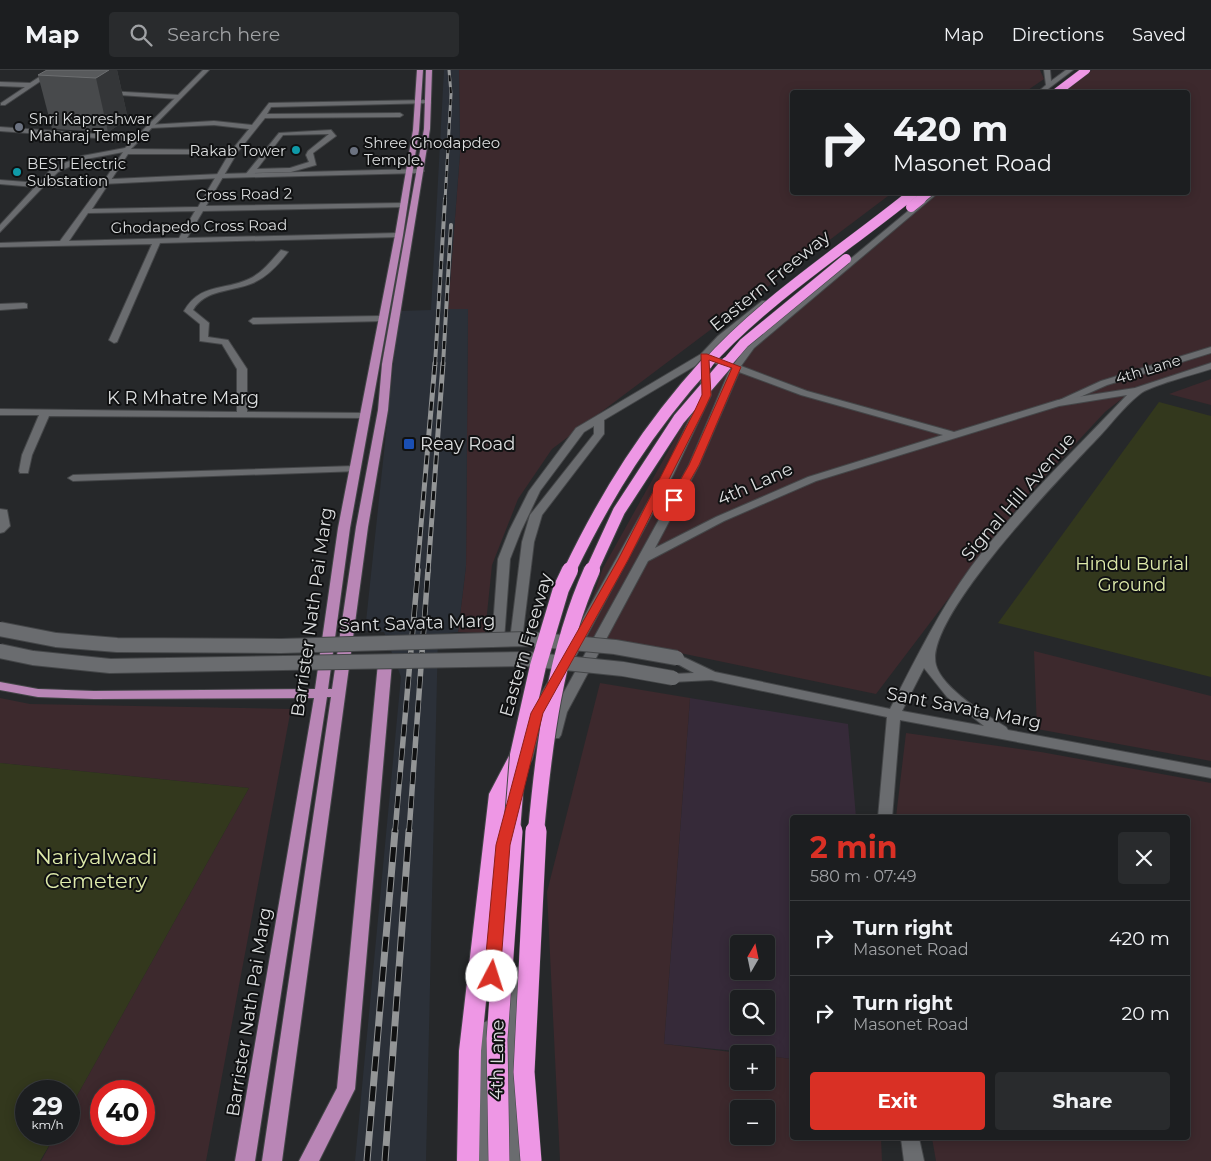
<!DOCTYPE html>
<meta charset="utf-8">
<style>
:root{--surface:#1c1e20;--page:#292b2d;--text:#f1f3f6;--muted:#a0a2a5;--line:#3a3c3e;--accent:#d93025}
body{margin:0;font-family:Montserrat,sans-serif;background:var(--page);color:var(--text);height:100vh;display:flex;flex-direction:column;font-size:19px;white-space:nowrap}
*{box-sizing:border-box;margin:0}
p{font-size:16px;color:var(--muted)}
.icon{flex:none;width:28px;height:28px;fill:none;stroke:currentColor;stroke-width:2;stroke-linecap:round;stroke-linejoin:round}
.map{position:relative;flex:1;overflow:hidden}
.panel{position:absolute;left:790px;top:745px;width:400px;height:325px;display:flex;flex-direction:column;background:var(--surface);border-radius:5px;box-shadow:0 2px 12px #0003,0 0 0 1px var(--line)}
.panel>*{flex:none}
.banner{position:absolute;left:790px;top:20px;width:400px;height:105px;border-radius:5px;box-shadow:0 2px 12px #0003,0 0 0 1px var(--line);background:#1c1e20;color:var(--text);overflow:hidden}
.needle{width:32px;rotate:9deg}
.tools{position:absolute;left:730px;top:865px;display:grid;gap:10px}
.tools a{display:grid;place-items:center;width:45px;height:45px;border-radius:5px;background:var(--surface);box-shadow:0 2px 12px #0003,0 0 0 1px var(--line);font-size:25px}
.speed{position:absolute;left:15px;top:1010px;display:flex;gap:10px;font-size:25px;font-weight:700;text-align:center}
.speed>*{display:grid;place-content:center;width:65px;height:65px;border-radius:50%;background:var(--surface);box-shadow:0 2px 12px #0003,0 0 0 1px var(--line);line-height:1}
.speed small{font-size:12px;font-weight:400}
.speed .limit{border:8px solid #d22;background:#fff;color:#111}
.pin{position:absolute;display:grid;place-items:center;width:42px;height:42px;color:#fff;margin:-21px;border-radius:10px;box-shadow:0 2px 8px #0006}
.me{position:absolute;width:55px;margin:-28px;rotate:5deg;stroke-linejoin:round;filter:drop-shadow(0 0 4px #0008)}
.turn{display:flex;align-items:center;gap:18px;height:105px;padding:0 20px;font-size:22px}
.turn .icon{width:65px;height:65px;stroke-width:2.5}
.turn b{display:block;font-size:35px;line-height:42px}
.round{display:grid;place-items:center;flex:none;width:52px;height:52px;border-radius:5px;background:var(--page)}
.headline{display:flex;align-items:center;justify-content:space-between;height:85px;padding:0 20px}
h1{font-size:30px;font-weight:700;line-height:38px;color:var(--accent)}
.button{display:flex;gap:10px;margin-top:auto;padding:10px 20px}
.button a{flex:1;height:58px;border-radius:5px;background:var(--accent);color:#fff;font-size:20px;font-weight:700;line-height:58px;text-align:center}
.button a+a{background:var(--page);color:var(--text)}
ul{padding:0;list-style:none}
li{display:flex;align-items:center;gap:15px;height:75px;padding:0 20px;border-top:1px solid var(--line)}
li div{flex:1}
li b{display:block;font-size:19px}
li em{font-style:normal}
header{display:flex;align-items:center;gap:30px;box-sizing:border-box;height:70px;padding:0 25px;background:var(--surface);border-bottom:1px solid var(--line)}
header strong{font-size:24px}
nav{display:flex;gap:28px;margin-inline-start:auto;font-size:18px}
.search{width:350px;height:45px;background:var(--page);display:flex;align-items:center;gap:12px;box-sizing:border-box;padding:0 18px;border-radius:5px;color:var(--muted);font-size:19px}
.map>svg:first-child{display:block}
</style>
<header>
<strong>Map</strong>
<div class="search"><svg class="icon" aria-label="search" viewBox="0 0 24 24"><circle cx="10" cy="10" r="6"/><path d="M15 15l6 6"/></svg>Search here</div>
<nav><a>Map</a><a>Directions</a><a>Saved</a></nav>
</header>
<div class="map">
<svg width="1211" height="1091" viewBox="0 0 1211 1091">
<rect width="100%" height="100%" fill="#26282a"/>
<path fill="#362a39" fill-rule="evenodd" d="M690,628L848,654L856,747L792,748V989L766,986V984L664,974ZM739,874H766V901H739ZM739,929H766V956H739Z"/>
<g fill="#3d292d" fill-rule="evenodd">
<path d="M459,0H1040L1044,9L1025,22H792V122L892,123L552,379L518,429L492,495L485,563L458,562L466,496L468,239H448L460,83Z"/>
<path d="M1092,0H1211V295L1138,316L1105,342L1024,429L876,624L613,569L579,567L603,498L689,344L750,273L938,123L1188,122V22H1063Z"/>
<path d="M1211,309V335L1169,324Z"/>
<path d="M1034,581L1211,626V691L1037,659Z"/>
<path d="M600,613L690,628L664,974L748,984H739V1011H766V986L792,989V1068H881L882,1091H560L547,822ZM739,1039H766V1066H739Z"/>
<path d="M0,628L30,634L291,639L206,1091H41L56,1064H69V1040L249,718L0,693ZM101,1021H144V1064H101Z"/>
<path d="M906,663L1041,682L1211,713V1091H936L932,1068H1188V748L896,747Z"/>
</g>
<path fill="#2b3038" d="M444,0H459L460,83L448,239H468L466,496L458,562L438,564L426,1091H355L401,607L384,562L365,561L399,241L431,240Z"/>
<g fill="#33381d">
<path d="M1159,332L1211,346V607L998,553Z"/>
<path d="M0,693L249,718L69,1040V1021H26V1064H56L40,1091H0Z"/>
</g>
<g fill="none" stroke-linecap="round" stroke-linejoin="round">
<defs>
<g id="minor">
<path d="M50,0H57L5,35H1V33L25,17L0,16V12L30,13Z"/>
<path d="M107,21L179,25L182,27L179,29L105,24Z"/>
<path d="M429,30L431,33L271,37L267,44L400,43L403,45L400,47L265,48L237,83L206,136L403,133L407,135L403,137L203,141L187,168L399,163L403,165L399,167L160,173L117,272L114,273L109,270L152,174L0,177V173L60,171L104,111L125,79L232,80L249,59L214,55L150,58L148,57V55L214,51L252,55L269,33ZM128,84H229L198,137L92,139ZM195,141L179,168L69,171L88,143Z"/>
<path d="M0,57L138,67L141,69L138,71L0,61Z"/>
<path d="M331,60L336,66L313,83L316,95L291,102L254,103L249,107L245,105L279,63ZM329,64L308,81L306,85L309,92L290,98L257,99L283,65Z"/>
<path d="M281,180L288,182C279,194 267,207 253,213C232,222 205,219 193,240L209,253L208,267L228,270L247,299V342L365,343L370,346L369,348L49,346L32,385L28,403H20L19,401L22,385L39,345H0V339L237,342V299L222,274L200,271V254L184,241C200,213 223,221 249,209C262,203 271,191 281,180Z"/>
<path d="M24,233L27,234V238L0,240V234Z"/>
<path d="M382,246L385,247V251L253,254L249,251L253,248Z"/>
<path d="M1211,277V283L1107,315L1062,335H1054L1053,333L1101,311Z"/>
<path d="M355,396L359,397L360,399L359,401L73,411L68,408L73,405Z"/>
<path d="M0,439L7,440L10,456L4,462L0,463Z"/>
</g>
<g id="tertiary">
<path d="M203,0H209L129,81L86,89L58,102L48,112L221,104L420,99L424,101L420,103L221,108L43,117L0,162V155L35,117L0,114V110L39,113L52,98L82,86L125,78Z"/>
<path d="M1044,0H1050L1051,11L1066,0H1073L1044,22H1038L1046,15Z"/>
<path d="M931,122H939L754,278L741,296L807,321L954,362L1058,330L1135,318L1211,293V299C1196,304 1149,316 1140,324C1123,337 1110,356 1095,371C1062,406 923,549 936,595C942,618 986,645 1006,657L1008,660L1211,698V708L900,650L892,748H878L887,647L711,610L673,612L666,608L673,604L694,603L672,591L670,588L677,584L715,602L890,639C915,590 939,541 971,497C1017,435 1074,381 1127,325L1059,336L816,411L724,451L648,491L567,642L561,665L559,668H549L547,665L553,642L689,395L730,299L709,291L711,325L673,405L571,595L564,599L557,595L663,405L701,325L700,293L604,350V364L542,445L534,472L522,570L516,574L510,570L522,472L530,445L594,364V356L584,362L540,421L521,461L510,489L504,570L498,574L492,570L498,489L509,461L529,421L576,358L701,284L718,266L762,231H768V235L724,270L710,285L734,294L748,274ZM739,302L801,325L943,365L808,407L716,447L655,478L699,395ZM924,598L947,627L984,656L902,641Z"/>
<path d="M553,611L560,615L544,643L532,689L530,693H520L518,689L530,643L548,612Z"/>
<path d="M519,897L525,899L527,904L522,1003L529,1091H509L504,1003L511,904L513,899Z"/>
<path d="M488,951L494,953L497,958L494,1000L495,1091H475L476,1000L479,958L482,953Z"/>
<path d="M901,1068H919L924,1091H904Z"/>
</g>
<g id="primary">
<path d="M417,0H423L419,60L403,165L350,458L328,619H332L356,457L378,340L382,294L424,59L426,0H432L430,59L392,294L388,340L368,457L282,1091H262L331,627H327L255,1091H235L314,628L94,629L38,627L0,620V612L38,619L94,621L315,619L338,458L395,165L413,60Z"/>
<path d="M385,589L392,593L355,1019L319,1091H299L337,1018L378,593Z"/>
</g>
<path id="motorway" d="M517,680L523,682L526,686L507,724L481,981L479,1091H457L459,981L489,724L511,682Z"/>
</defs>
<use href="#minor" stroke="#444648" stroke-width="2"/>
<use href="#tertiary" stroke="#444648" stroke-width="2"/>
<use href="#primary" stroke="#444648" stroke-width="2"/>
<use href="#motorway" stroke="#444648" stroke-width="2"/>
<use href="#minor" fill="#6a6c6f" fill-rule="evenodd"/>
<use href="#tertiary" fill="#6a6c6f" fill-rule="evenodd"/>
<use href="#primary" fill="#b986b6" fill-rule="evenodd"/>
<use href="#motorway" fill="#ee97e5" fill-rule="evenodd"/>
<defs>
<path id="rail-far4" d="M445,131L451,24L449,0"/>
<g id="rail-far3">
<path d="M435,295L445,129"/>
<path d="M443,295L451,155"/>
</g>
<g id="rail-far2">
<path d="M417,502L435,293"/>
<path d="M428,502L443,293"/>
</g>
<g id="rail-far1">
<path d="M395,762L418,500"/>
<path d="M409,762L428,500"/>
</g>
<g id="rail">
<path d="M367,1091L395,761"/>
<path d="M385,1091L409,761"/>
</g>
</defs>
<use href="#rail-far4" stroke="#939596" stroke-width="3"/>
<use href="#rail-far3" stroke="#939596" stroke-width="4"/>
<use href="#rail-far2" stroke="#939596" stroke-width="5"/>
<use href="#rail-far1" stroke="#939596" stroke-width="5.5"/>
<use href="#rail" stroke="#939596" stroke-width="7"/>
<use href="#rail-far4" stroke="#101112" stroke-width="2" stroke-dasharray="6" stroke-linecap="butt"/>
<use href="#rail-far3" stroke="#101112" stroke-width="2.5" stroke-dasharray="8" stroke-linecap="butt"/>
<use href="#rail-far2" stroke="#101112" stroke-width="3" stroke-dasharray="9" stroke-linecap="butt"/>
<use href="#rail-far1" stroke="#101112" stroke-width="4" stroke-dasharray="12" stroke-linecap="butt"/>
<use href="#rail" stroke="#101112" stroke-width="5" stroke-dasharray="15" stroke-linecap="butt"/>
<defs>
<g id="tertiary-bridge">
<path d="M0,559L56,570L117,575L281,576L530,569L615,577L677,588"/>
<path d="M0,581L33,588L110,596L527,589L623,599L673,608"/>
</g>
<g id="motorway-bridge-far4">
<path d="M1057,22L1086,0"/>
<path d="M905,131L916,122"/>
<path d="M919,131L930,122"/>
</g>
<g id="motorway-bridge-far3">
<path d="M911,137L921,129"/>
<path d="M706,295C761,233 841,181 906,129"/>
<path d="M725,295L744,273L846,189"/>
</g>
<g id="motorway-bridge-far2">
<path d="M569,502C607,423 648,358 707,293"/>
<path d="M591,502L619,441L679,349L727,293"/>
</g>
<g id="motorway-bridge-far1">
<path d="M512,762L518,685L538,596L561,519L570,500"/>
<path d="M536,762C544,674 555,582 592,500"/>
</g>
<g id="motorway-bridge">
<path d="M499,1091L497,969L512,761"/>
<path d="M531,1091L524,1002L536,761"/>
</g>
</defs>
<use href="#tertiary-bridge" stroke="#444648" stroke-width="16" stroke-linecap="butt"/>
<use href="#motorway-bridge-far4" stroke="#444648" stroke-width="9" stroke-linecap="butt"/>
<use href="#motorway-bridge-far3" stroke="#444648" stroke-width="11" stroke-linecap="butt"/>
<use href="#motorway-bridge-far2" stroke="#444648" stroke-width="14" stroke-linecap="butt"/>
<use href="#motorway-bridge-far1" stroke="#444648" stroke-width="18" stroke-linecap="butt"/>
<use href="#motorway-bridge" stroke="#444648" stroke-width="22" stroke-linecap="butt"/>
<use href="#tertiary-bridge" stroke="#6a6c6f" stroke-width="14"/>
<use href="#motorway-bridge-far4" stroke="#ee97e5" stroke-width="8"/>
<use href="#motorway-bridge-far3" stroke="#ee97e5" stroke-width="10"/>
<use href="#motorway-bridge-far2" stroke="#ee97e5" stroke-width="12"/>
<use href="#motorway-bridge-far1" stroke="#ee97e5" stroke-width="16"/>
<use href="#motorway-bridge" stroke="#ee97e5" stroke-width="21"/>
</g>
<path fill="#484a4c" d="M117,0L128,49L108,62L52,59L38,5Z"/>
<path fill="#343638" d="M109,0H117L128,49L108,62L96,8Z"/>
<path fill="#585a5c" stroke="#6c6e70" d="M47,0H109L96,8L38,5Z"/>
<path fill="#d93025" stroke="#8d1f18" d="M701,284H707L741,297L699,395L678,432H671L669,430L689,395L732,298L709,290L711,325L704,340L628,490L543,643L510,775L500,906L498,910L492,912L487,910L484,906L496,775L531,643L618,490L695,340L702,325Z"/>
<g fill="#6b7280" stroke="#101112" stroke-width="2">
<circle cx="19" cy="57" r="5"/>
<circle cx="354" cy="81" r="5"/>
</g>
<g fill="#0f9aa8" stroke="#101112" stroke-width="2">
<circle cx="296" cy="80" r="5"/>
<circle cx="17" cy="102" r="5"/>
</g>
<rect fill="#1a4fb4" stroke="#101112" stroke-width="2" x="403" y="368" width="12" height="12" rx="2.5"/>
<g text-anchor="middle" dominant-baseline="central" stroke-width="4" stroke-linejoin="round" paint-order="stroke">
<g font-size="15" fill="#dbddde" stroke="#101112" text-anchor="start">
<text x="29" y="48">Shri Kapreshwar<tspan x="29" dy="17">Maharaj Temple</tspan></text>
<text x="364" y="72">Shree Ghodapdeo<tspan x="364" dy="17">Temple.</tspan></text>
<text x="286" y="80" text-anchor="end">Rakab Tower</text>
<text x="27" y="93">BEST Electric<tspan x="27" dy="17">Substation</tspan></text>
</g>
<g font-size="15" fill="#dbddde" stroke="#101112">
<text transform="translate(244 124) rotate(-1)">Cross Road 2</text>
<text transform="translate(199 156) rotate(-1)">Ghodapedo Cross Road</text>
<text transform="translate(1148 299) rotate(-17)">4th Lane</text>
</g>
<g font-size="18" fill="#dbddde" stroke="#101112">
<text transform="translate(770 211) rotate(-39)">Eastern Freeway</text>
<text x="183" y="328">K R Mhatre Marg</text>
<text transform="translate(755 414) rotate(-24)">4th Lane</text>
<text transform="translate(1018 427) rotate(-49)">Signal Hill Avenue</text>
<text transform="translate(312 542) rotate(-82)">Barrister Nath Pai Marg</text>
<text transform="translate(417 553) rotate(-2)">Sant Savata Marg</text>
<text transform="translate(526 575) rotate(-74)">Eastern Freeway</text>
<text transform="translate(964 638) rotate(11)">Sant Savata Marg</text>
<text transform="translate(249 942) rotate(-81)">Barrister Nath Pai Marg</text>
<text transform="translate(497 990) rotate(-89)">4th Lane</text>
</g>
<g font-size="18" fill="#dbddde" stroke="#101112" text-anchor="start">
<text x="420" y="374">Reay Road</text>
</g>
<g font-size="18" fill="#deeaaa" stroke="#101112">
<text x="1132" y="494">Hindu Burial<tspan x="1132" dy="21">Ground</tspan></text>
</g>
<g font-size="21" fill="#deeaaa" stroke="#101112">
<text x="96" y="786">Nariyalwadi<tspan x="96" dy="24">Cemetery</tspan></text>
</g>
</g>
</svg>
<div class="tools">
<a><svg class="needle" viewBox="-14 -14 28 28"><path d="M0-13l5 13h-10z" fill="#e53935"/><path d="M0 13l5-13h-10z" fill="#a0a2a5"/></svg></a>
<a><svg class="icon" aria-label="search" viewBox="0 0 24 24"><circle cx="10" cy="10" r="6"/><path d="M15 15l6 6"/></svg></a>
<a>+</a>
<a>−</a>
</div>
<div class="speed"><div>29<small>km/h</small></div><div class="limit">40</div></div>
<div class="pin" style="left:674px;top:430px;background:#d93025"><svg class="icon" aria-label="arrive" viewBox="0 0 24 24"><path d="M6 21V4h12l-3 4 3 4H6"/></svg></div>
<svg class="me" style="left:492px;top:906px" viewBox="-20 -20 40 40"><circle r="19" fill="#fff"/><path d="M0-13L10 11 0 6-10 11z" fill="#d93025"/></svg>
<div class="banner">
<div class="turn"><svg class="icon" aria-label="right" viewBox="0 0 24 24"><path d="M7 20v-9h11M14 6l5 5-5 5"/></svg><div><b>420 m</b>Masonet Road</div></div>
</div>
<section class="panel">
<div class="headline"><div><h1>2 min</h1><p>580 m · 07:49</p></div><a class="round"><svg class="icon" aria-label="close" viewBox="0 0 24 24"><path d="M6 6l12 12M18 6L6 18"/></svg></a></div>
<ul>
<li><svg class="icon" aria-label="right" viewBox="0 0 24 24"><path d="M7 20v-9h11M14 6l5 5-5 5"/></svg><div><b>Turn right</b><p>Masonet Road</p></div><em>420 m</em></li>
<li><svg class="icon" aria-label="right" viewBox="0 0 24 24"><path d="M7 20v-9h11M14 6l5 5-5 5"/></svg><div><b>Turn right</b><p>Masonet Road</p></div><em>20 m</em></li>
</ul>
<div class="button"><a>Exit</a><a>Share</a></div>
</section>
</div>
